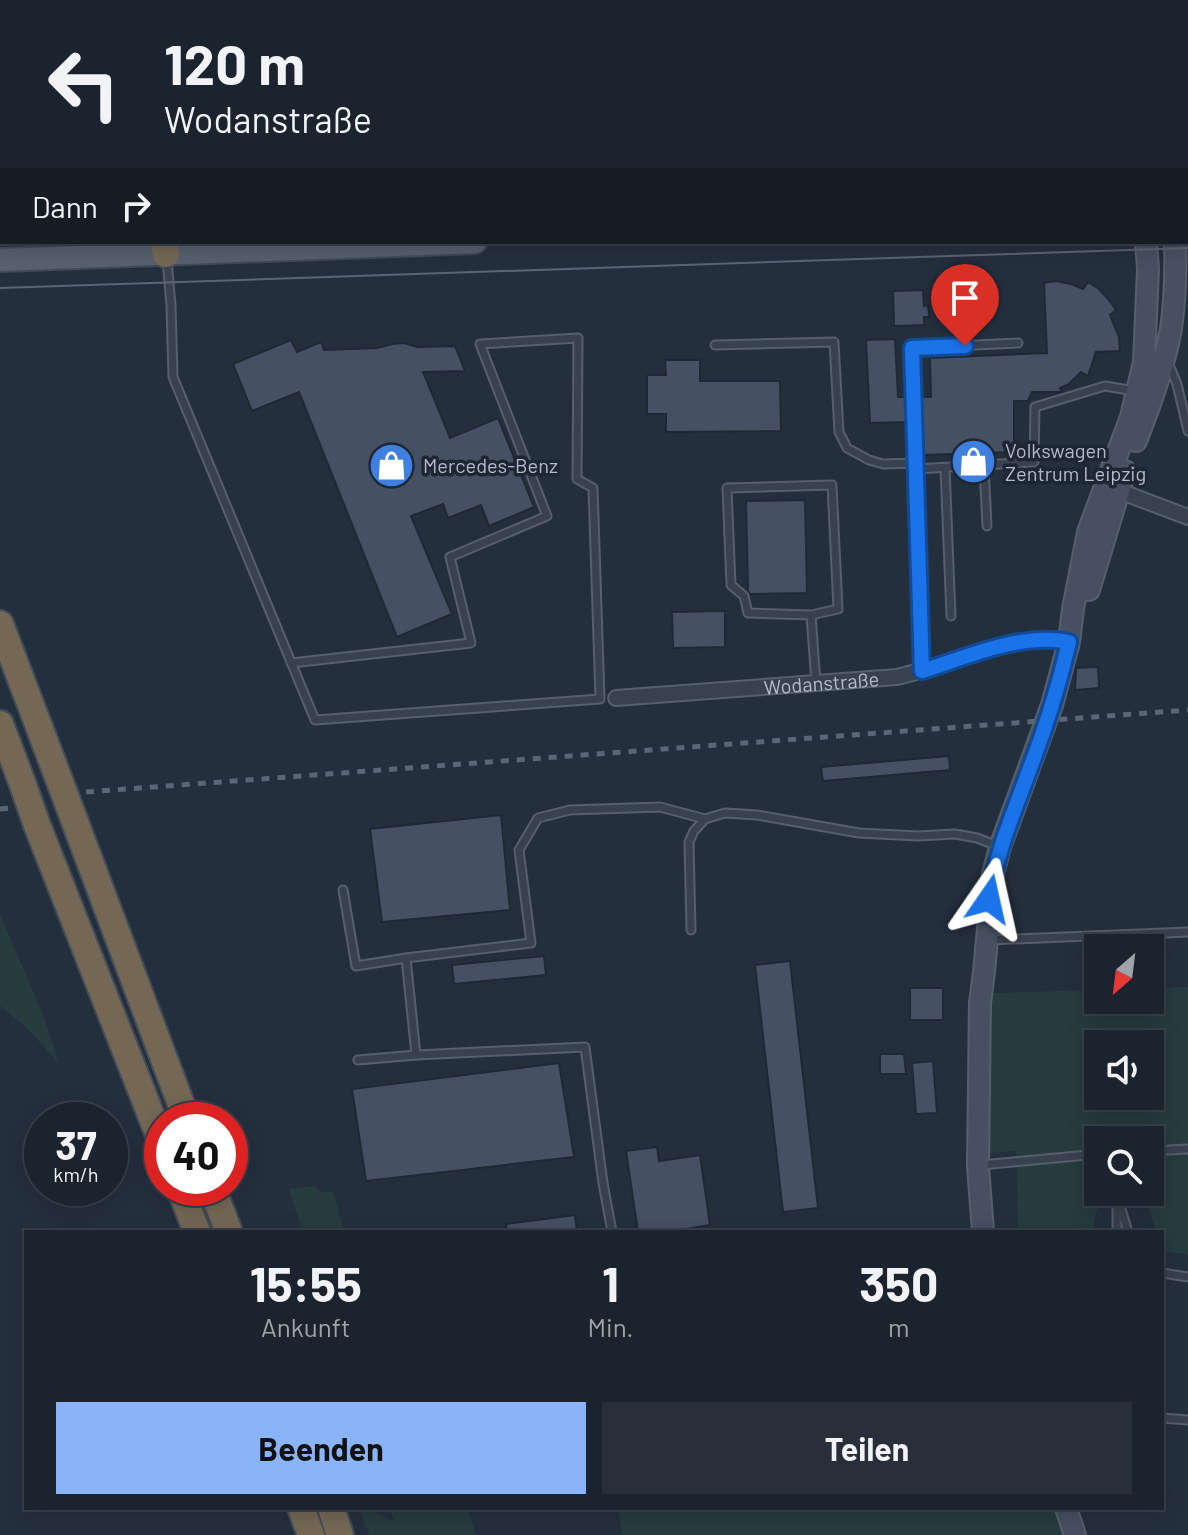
<!DOCTYPE html>
<html lang="de">
<meta charset="utf-8">
<style>
:root{--surface:#1b232e;--page:#282f3a;--text:#f1f3f6;--muted:#a0a4aa;--line:#39404a;--accent:#8ab4f8}
body{margin:0;font-family:Barlow,sans-serif;background:var(--page);color:var(--text);height:100vh;display:flex;flex-direction:column;font-size:30px;white-space:nowrap}
*{box-sizing:border-box;margin:0}
p{font-size:26px;color:var(--muted)}
.icon{flex:none;width:44px;height:44px;fill:none;stroke:currentColor;stroke-width:2;stroke-linecap:round;stroke-linejoin:round}
.map{position:relative;flex:1;overflow:hidden}
.drawer{position:absolute;left:24px;top:1230px;width:1140px;height:280px;display:flex;flex-direction:column;background:var(--surface);border-radius:0px;box-shadow:0 4px 20px #0003,0 0 0 2px var(--line)}
.drawer>*{flex:none}
.guide{position:absolute;left:0px;top:0px;width:1188px;height:244px;box-shadow:0 4px 20px #0003,0 0 0 2px var(--line);background:#1b232e;color:var(--text);overflow:hidden}
.needle{width:52px;rotate:208deg}
.tools{position:absolute;left:1084px;top:934px;display:grid;gap:16px}
.tools a{display:grid;place-items:center;width:80px;height:80px;border-radius:0px;background:var(--surface);box-shadow:0 4px 20px #0003,0 0 0 2px var(--line);font-size:40px}
.speed{position:absolute;left:24px;top:1102px;display:flex;gap:16px;font-size:40px;font-weight:700;text-align:center}
.speed>*{display:grid;place-content:center;width:104px;height:104px;border-radius:50%;background:var(--surface);box-shadow:0 4px 20px #0003,0 0 0 2px var(--line);line-height:1}
.speed small{font-size:20px;font-weight:400}
.speed .limit{border:12px solid #d22;background:#fff;color:#111}
.pin{position:absolute;display:grid;place-items:center;width:68px;height:68px;color:#fff;margin:-82px -34px;border-radius:50% 50% 50% 0;rotate:-45deg;box-shadow:0 0 8px #0007}
.pin .icon{rotate:45deg}
.me{position:absolute;width:88px;margin:-44px;rotate:11deg;stroke-linejoin:round;filter:drop-shadow(0 0 6px #0008)}
.turn{display:flex;align-items:center;gap:28px;height:168px;padding:0 32px;font-size:36px}
.turn .icon{width:104px;height:104px;stroke-width:2.5}
.turn b{display:block;font-size:56px;line-height:68px}
.then{display:flex;align-items:center;height:76px;padding:0 32px;background:#0003;gap:16px;font-size:30px}
.eta{display:flex;justify-content:space-evenly;align-items:center;height:136px;text-align:center}
.eta b{font-size:48px;font-weight:700;line-height:56px}
.action{display:flex;gap:16px;margin-top:auto;padding:16px 32px}
.action a{flex:1;height:92px;border-radius:0px;background:var(--accent);color:#111;font-size:32px;font-weight:700;line-height:92px;text-align:center}
.action a+a{background:var(--page);color:var(--text)}
.map>svg:first-child{display:block}
</style>
<div class="map">
<svg width="1188" height="1535" viewBox="0 0 1188 1535">
<rect width="100%" height="100%" fill="#242f3e"/>
<g fill="#263c3f" fill-rule="evenodd">
<path d="M0,0H122V2H2V217H0Z"/>
<path d="M0,914L44,1017L59,1064L29,1030L0,1006Z"/>
<path d="M1188,987V1254L1165,1252L1162,1244V1232H1157L1142,1192H1150V1140H1098V1192H1101L1092,1232H1018L1016,1151L989,1153V993L1098,990V1000H1150V988ZM1098,1044H1150V1096H1098Z"/>
<path d="M315,1186L321,1192H333L344,1230L355,1229L356,1232H303L289,1189Z"/>
<path d="M360,1508H366L394,1522L390,1508H468L476,1535H369Z"/>
<path d="M618,1508H1066L1075,1535H622Z"/>
</g>
<g fill="#455162" stroke="#1f2835" stroke-width="2">
<path d="M1056,281L1071,284L1083,289L1088,282L1099,289L1109,300L1116,310L1110,315L1119,337L1120,351L1096,352L1088,376L1081,372L1069,384L1060,388L1062,392H1032L1028,401H1014V452L922,455L920,397H931L930,358L1047,353L1044,283Z"/>
<path d="M923,290L924,306L928,305L929,317H924V325L894,326L893,291Z"/>
<path d="M895,339L898,397H907L908,422L870,423L866,340Z"/>
<path d="M291,340L297,352L321,342L324,350L377,348L392,344L404,343L417,347L455,346L465,371L423,372L450,438L498,418L534,507L489,526L481,505L448,518L443,504L411,516L452,614L397,637L299,392L252,411L233,364Z"/>
<path d="M665,360H700V381H780L781,431L666,432V414H647V375H666Z"/>
<path d="M805,500L807,593L750,594L748,591L746,501Z"/>
<path d="M725,611V647L673,648L672,612Z"/>
<path d="M1098,667L1099,688L1075,690L1076,668Z"/>
<path d="M949,756L950,770L823,781L821,767Z"/>
<path d="M501,815L510,910L382,922L370,829Z"/>
<path d="M544,956L546,975L454,984L452,965Z"/>
<path d="M790,961L818,1208L783,1212L755,965Z"/>
<rect x="910" y="988" width="33" height="32"/>
<path d="M880,1054H904L906,1074H880Z"/>
<path d="M933,1061L937,1113L916,1114L912,1063Z"/>
<path d="M559,1063L574,1157L366,1181L352,1089Z"/>
<path d="M657,1147L659,1161L700,1155L710,1225L668,1232H638L626,1151Z"/>
<path d="M575,1215L577,1232H507L506,1224Z"/>
</g>
<g fill="none" stroke-linecap="round" stroke-linejoin="round">
<defs>
<g id="lane">
<path d="M672,0V2"/>
<path d="M0,61L2,62"/>
<path d="M0,137L2,136"/>
<path d="M167,260L171,305L173,377L315,720L600,699L593,488L577,479L578,338L480,344L547,516L450,557L471,643L291,663"/>
<path d="M715,345L834,342L839,432L847,448L869,460L883,464L916,463"/>
<path d="M1169,365L1177,384L1188,431"/>
<path d="M984,465L987,526"/>
<path d="M945,468L951,616"/>
<path d="M916,469L1034,462L1035,407L1105,386L1135,391"/>
<path d="M811,615L748,613L744,596L731,585L727,488L832,485L838,609L811,615L816,683"/>
<path d="M922,671L912,348L1018,343"/>
<path d="M343,890L356,966L406,958"/>
<path d="M691,930L689,842L694,831L705,819L725,813L757,815L859,833L918,836L955,834L977,838L998,846"/>
<path d="M989,940L1188,932"/>
<path d="M358,1060L416,1055"/>
<path d="M1150,1151L1188,1149"/>
<path d="M981,1165L1098,1154"/>
<path d="M1116,1192L1128,1232"/>
<path d="M612,1232L603,1183L585,1047L416,1055L406,958L531,943L519,850L538,818L570,810L660,807L705,819"/>
<path d="M1117,1232V1205"/>
<path d="M1162,1273L1188,1277"/>
<path d="M1162,1418L1188,1420"/>
</g>
<g id="street">
<path d="M1114,489L1188,517"/>
<path id="s1" d="M616,698L897,677C949,665 1016,631 1069,642"/>
</g>
<g id="secondary">
<path d="M1124,0V2"/>
<path d="M1166,0V2"/>
<path d="M1136,441C1150,405 1164,367 1171,329C1175,300 1176,271 1175,242"/>
<path d="M1089,590L1125,471"/>
<path d="M983,1232L978,1166L980,1003L984,972L993,874L1000,847L1052,705L1069,642L1073,609L1088,532L1131,417L1144,362L1148,269L1146,242"/>
<path d="M1066,1508L1075,1535"/>
</g>
<g id="primary">
<path d="M1186,186H1188"/>
<path d="M1186,215H1188"/>
<path d="M0,228H2"/>
<path d="M0,260L475,242"/>
</g>
<g id="highway">
<path d="M149,0V2"/>
<path d="M171,0V2"/>
<path d="M163,242L166,254"/>
<path d="M0,624L60,782"/>
<path d="M0,724L23,785"/>
<path d="M75,822L187,1120"/>
<path d="M37,825L162,1143"/>
<path d="M180,1188L197,1232"/>
<path d="M212,1188L229,1232"/>
<path d="M301,1508L311,1535"/>
<path d="M331,1508L340,1535"/>
</g>
</defs>
<use href="#lane" stroke="#565f6c" stroke-width="11"/>
<use href="#street" stroke="#565f6c" stroke-width="18"/>
<use href="#secondary" stroke="#565f6c" stroke-width="24"/>
<use href="#primary" stroke="#414a57" stroke-width="26"/>
<use href="#highway" stroke="#434c59" stroke-width="30"/>
<use href="#lane" stroke="#38414e" stroke-width="7"/>
<use href="#street" stroke="#38414e" stroke-width="14"/>
<use href="#secondary" stroke="#465061" stroke-width="20"/>
<use href="#primary" stroke="#56606e" stroke-width="22"/>
<use href="#highway" stroke="#746855" stroke-width="26"/>
<g stroke="#5a6575" stroke-width="2">
<path d="M1151,0V2"/>
<path d="M1186,224L1188,225"/>
<path d="M0,288L1188,248"/>
</g>
<g stroke="#5a6575" stroke-width="5" stroke-dasharray="8 8" stroke-linecap="butt">
<path d="M86,792L1188,710"/>
<path d="M0,809L10,808"/>
</g>
<defs>
<g id="highway-bridge">
<path d="M60,782L75,822"/>
<path d="M23,785L37,825"/>
</g>
</defs>
<use href="#highway-bridge" stroke="#434c59" stroke-width="30" stroke-linecap="butt"/>
<use href="#highway-bridge" stroke="#746855" stroke-width="26"/>
</g>
<g fill="none" stroke-linecap="round" stroke-linejoin="round">
<defs>
<path id="route" d="M965,346L912,348L922,671C968,657 1021,632 1069,642C1059,685 1046,727 1030,768C1014,812 996,853 989,899"/>
</defs>
<use href="#route" stroke="#114b97" stroke-width="20"/>
<use href="#route" stroke="#1a73e8" stroke-width="14"/>
</g>
<defs>
<symbol id="shop-disc" viewBox="-11 -11 22 22"><circle r="9.5" fill="#3f7fe0" stroke="#1d2633"/><path d="M-5-2.5h2.3a2.7 3.5 0 0 1 5.4 0H5L5.5 6h-11ZM-1.5-2.5h3a1.5 2.3 0 0 0-3 0Z" fill="#fff"/></symbol>
</defs>
<g fill-rule="evenodd">
<use href="#shop-disc" x="948" y="436" width="51" height="51"/>
<use href="#shop-disc" x="366" y="440" width="51" height="51"/>
</g>
<g text-anchor="middle" dominant-baseline="central" stroke-width="7" stroke-linejoin="round" paint-order="stroke">
<g font-size="20" fill="#b4bcc9" stroke="#1d2633" text-anchor="start">
<text x="1005" y="450">Volkswagen<tspan x="1005" dy="23">Zentrum Leipzig</tspan></text>
<text x="423" y="465">Mercedes-Benz</text>
</g>
<g font-size="20" fill="#b4bcc9" stroke="#1d2633">
<text stroke="none"><textPath href="#s1" startOffset="206">Wodanstraße</textPath></text>
</g>
</g>
</svg>
<div class="tools">
<a><svg class="needle" viewBox="-14 -14 28 28"><path d="M0-13l5 13h-10z" fill="#e53935"/><path d="M0 13l5-13h-10z" fill="#a0a4aa"/></svg></a>
<a><svg class="icon" aria-label="sound" viewBox="0 0 24 24"><path d="M4 9h4l5-4v14l-5-4H4zM17 9q2 3 0 6"/></svg></a>
<a><svg class="icon" aria-label="search" viewBox="0 0 24 24"><circle cx="10" cy="10" r="6"/><path d="M15 15l6 6"/></svg></a>
</div>
<div class="speed"><div>37<small>km/h</small></div><div class="limit">40</div></div>
<div class="pin" style="left:965px;top:346px;background:#d93025"><svg class="icon" aria-label="arrive" viewBox="0 0 24 24"><path d="M6 21V4h12l-3 4 3 4H6"/></svg></div>
<svg class="me" style="left:989px;top:899px" viewBox="-20 -20 40 40"><path d="M0-17L14 15 0 8-14 15z" fill="#1a73e8" stroke="#fff" stroke-width="4"/></svg>
<div class="guide">
<div class="turn"><svg class="icon" aria-label="left" viewBox="0 0 24 24"><path d="M17 20v-9H6M10 6l-5 5 5 5"/></svg><div><b>120 m</b>Wodanstraße</div></div>
<div class="then">Dann<svg class="icon" aria-label="right" viewBox="0 0 24 24"><path d="M7 20v-9h11M14 6l5 5-5 5"/></svg></div>
</div>
<section class="drawer">
<div class="eta">
<div><b>15:55</b><p>Ankunft</p></div>
<div><b>1</b><p>Min.</p></div>
<div><b>350</b><p>m</p></div>
</div>
<div class="action"><a>Beenden</a><a>Teilen</a></div>
</section>
</div>
